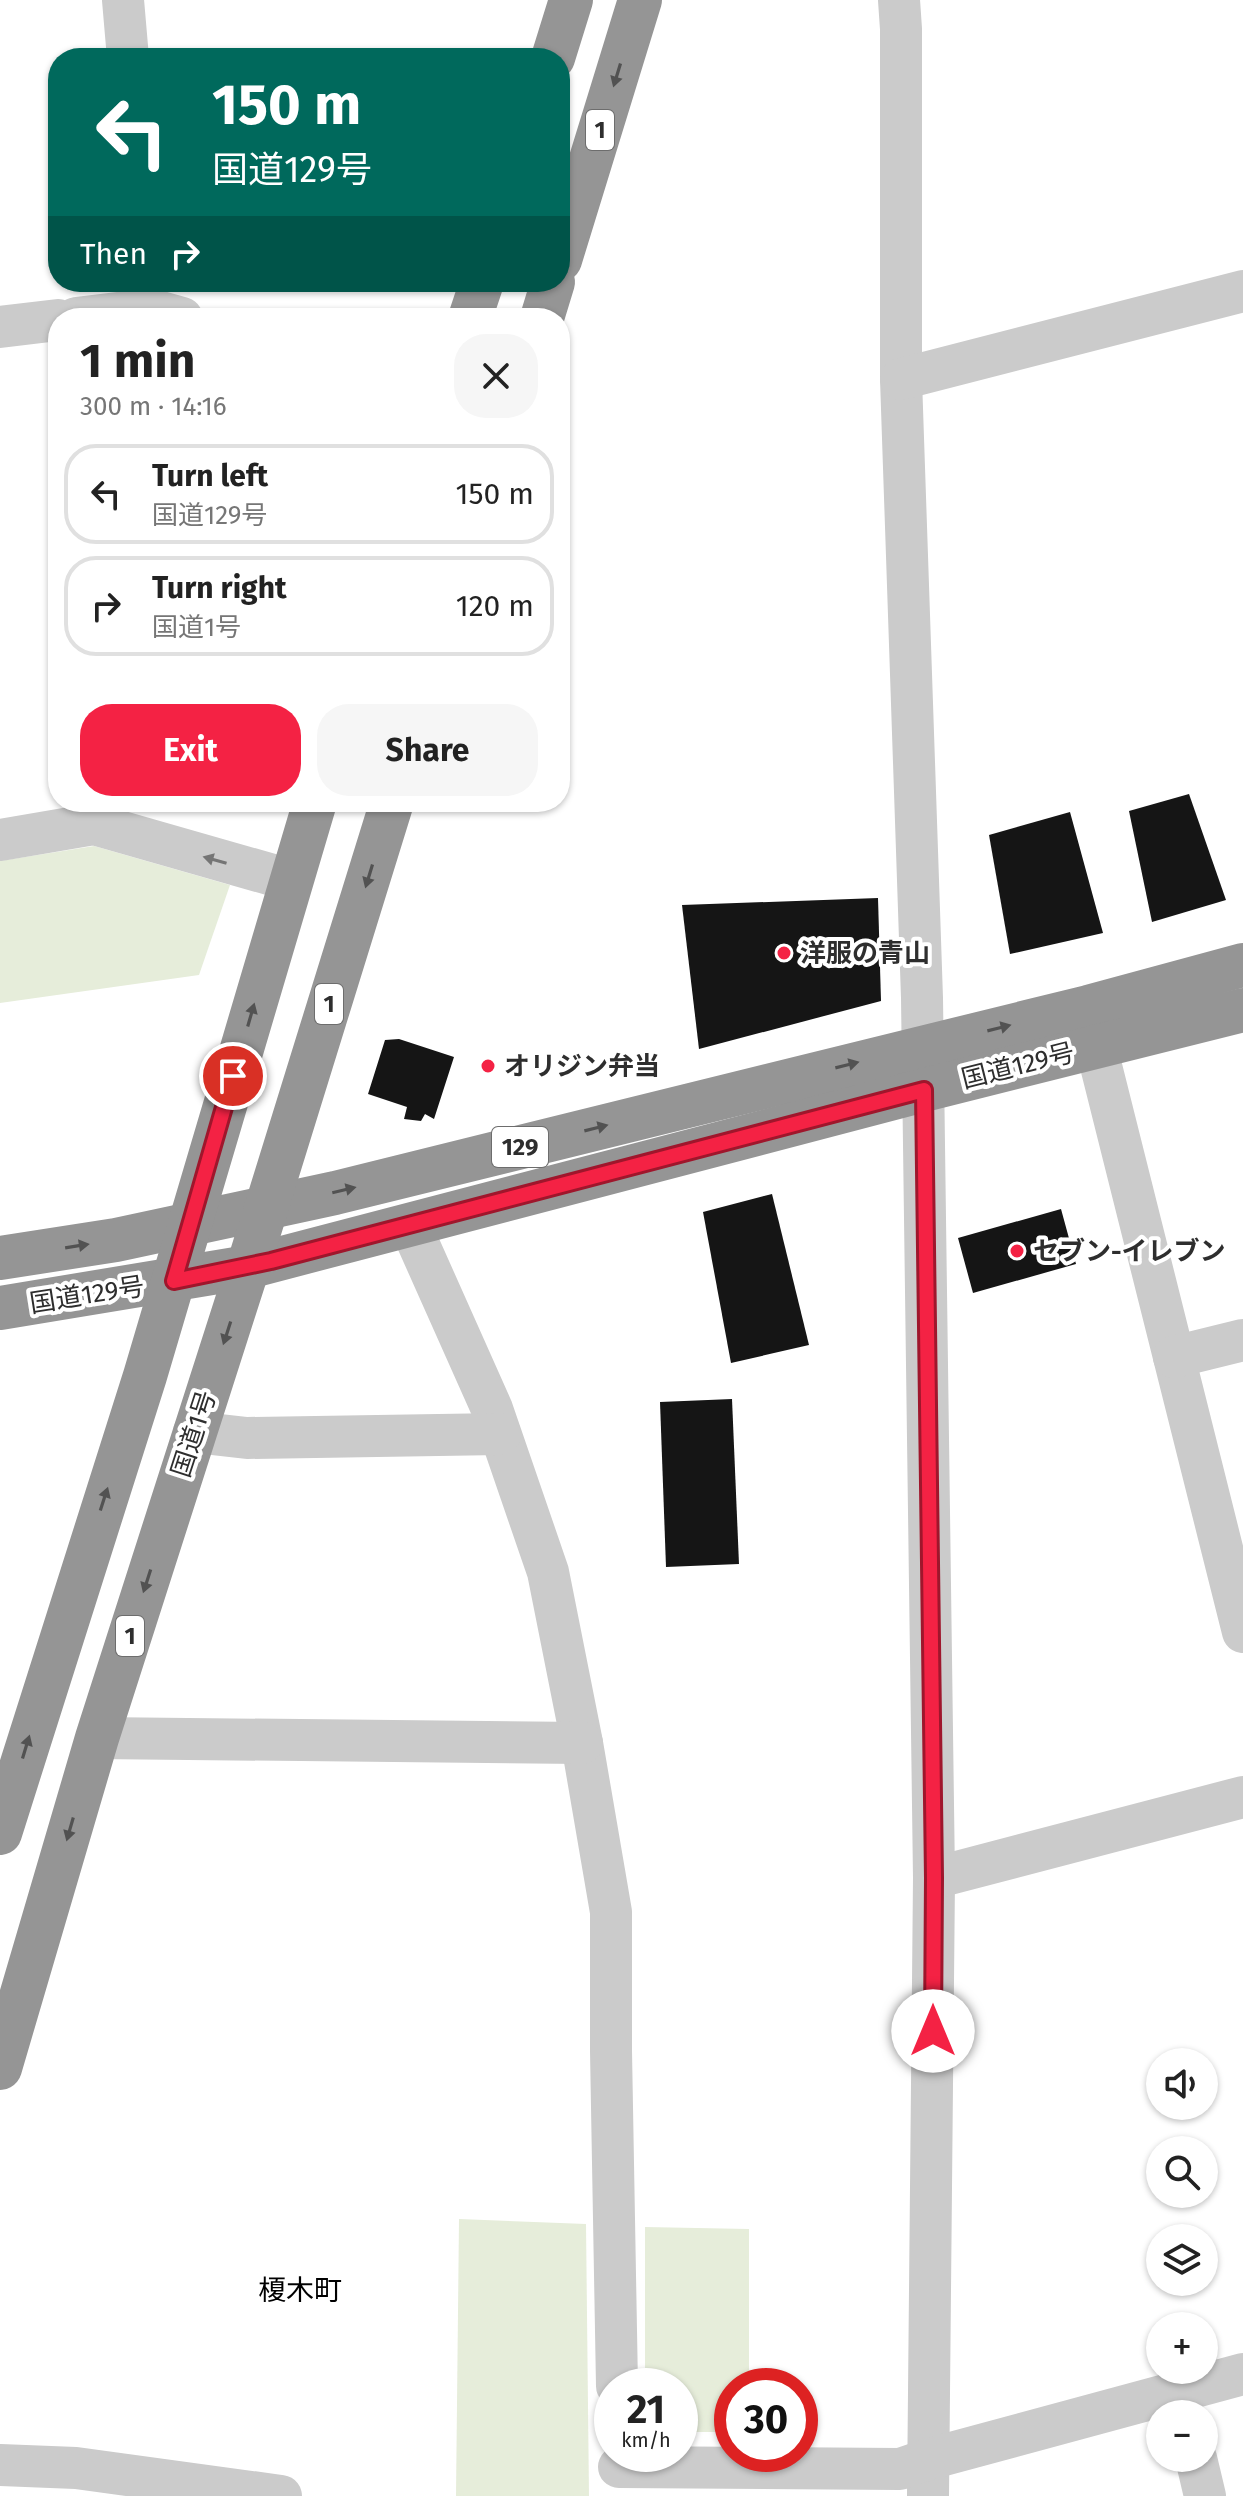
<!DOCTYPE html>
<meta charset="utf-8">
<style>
:root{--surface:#fff;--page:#f6f6f6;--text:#222;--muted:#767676;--line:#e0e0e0;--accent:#f42244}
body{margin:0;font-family:"Fira Sans","Noto Sans JP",sans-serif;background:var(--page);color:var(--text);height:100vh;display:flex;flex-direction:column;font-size:30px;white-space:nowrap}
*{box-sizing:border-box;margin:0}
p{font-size:26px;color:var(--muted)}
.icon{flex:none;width:44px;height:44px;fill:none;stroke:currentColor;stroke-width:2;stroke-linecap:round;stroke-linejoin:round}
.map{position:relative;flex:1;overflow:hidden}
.drawer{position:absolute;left:48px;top:308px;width:522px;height:504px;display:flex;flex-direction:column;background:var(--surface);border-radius:32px;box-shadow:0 2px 6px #0004}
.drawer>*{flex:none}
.top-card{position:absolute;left:48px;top:48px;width:522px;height:244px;border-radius:32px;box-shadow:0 2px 6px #0004;background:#00695c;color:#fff;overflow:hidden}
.fabs{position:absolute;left:1146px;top:2048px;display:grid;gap:16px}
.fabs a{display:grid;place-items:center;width:72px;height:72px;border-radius:50%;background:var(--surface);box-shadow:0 2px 6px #0004;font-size:40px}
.speed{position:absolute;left:594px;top:2368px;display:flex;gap:16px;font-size:40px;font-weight:700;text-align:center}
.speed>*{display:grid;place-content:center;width:104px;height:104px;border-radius:50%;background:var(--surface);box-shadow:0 2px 6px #0004;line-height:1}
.speed small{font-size:20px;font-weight:400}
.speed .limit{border:12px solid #d22;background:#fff;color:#111}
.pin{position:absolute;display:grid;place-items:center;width:68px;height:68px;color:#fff;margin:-34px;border:4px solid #fff;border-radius:50%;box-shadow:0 2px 8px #0007}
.me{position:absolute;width:88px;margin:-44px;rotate:0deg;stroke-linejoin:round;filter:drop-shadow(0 0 6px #0008)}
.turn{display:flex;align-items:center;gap:28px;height:168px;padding:0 32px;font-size:36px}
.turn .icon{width:104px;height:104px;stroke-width:2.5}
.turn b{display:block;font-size:56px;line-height:68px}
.then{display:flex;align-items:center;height:76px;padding:0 32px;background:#0003;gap:16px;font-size:30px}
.round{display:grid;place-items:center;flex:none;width:84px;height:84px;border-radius:32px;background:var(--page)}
.head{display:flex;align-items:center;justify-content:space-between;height:136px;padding:0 32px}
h1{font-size:48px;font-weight:700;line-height:60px}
.action{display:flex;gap:16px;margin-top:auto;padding:16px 32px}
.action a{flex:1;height:92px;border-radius:32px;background:var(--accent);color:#fff;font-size:32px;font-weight:700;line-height:92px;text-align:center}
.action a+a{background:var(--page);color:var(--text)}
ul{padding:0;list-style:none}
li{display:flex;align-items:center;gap:24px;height:100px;margin:0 16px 12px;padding:0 16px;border:4px solid var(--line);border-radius:32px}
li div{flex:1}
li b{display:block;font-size:30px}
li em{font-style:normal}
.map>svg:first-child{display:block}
</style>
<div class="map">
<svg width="1243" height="2496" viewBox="0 0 1243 2496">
<rect width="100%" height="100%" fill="#fff"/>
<g fill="#e6edda">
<path d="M94,846L230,885L199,975L0,1003V861Z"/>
<path d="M459,2219L586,2224L589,2496H456Z"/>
<path d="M645,2227L749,2229V2386H732V2432H680V2386H645Z"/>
</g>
<g fill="#151515">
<path d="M1189,794L1226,900L1152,922L1129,811Z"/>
<path d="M1070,812L1103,933L1010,954L989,835Z"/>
<path d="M878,898L881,1001L699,1049L682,905Z"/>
<path d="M399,1039L454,1057L434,1119L425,1114L421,1121L404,1119L407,1107L368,1094L385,1040Z"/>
<path d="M772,1194L809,1345L731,1363L703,1212Z"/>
<path d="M1061,1209L1076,1264L973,1293L958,1238Z"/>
<path d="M732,1399L739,1564L666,1567L660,1402Z"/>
</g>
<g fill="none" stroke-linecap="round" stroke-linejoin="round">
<g stroke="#cbcbcb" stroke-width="42">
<path d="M123,0L128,58"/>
<path d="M899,0L901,29V379L922,998L934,1878L928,2496"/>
<path d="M76,318L150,309L182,318"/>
<path d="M0,327L58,320"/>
<path d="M901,379L1243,291"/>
<path d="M0,840L94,824L290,880"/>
<path d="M1096,1046L1243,1632"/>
<path d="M410,1225L492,1409L548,1572L582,1743L611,1912V2051L617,2386"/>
<path d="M1174,1357L1243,1340"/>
<path d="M194,1432L247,1438L500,1434"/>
<path d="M97,1738L582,1743"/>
<path d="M934,1878L1243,1797"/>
<path d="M1196,2458L1205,2496"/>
<path d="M0,2465L76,2468L281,2496"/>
<path d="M619,2467L900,2469L929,2459L1243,2374"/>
</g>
<g stroke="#959595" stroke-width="44">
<path d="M553,58L571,0"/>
<path d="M560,260L640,0"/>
<path d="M470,318L482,282"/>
<path d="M542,318L553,282"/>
<path d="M0,1258L116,1240L335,1193L1088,1007L1243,965"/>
<path d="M0,1308L248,1267L924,1090L1243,1010"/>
<path d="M0,1833L145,1376L315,802"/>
<path d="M0,2068L97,1738L248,1267L392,802"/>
</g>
</g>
<defs><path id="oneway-solid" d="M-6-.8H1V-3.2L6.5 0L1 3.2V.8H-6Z" transform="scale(2)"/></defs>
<g fill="#525252">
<use href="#oneway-solid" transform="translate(617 75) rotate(107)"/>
<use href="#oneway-solid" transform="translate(369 876) rotate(107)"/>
<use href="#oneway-solid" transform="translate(251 1015) rotate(-74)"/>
<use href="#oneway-solid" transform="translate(999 1028) rotate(-14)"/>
<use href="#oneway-solid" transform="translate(847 1065) rotate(-14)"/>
<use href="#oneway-solid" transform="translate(596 1128) rotate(-14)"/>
<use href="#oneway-solid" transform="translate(344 1190) rotate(-13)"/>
<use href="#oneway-solid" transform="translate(77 1246) rotate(-9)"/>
<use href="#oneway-solid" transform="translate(227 1333) rotate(108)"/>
<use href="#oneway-solid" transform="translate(104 1499) rotate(-72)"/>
<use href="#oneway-solid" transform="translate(147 1581) rotate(108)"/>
<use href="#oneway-solid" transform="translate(26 1747) rotate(-73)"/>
<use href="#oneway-solid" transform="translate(70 1829) rotate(106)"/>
</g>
<use fill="#757575" href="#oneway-solid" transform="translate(215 860) rotate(-164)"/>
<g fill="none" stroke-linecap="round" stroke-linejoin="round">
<defs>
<path id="route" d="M233,1076L174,1281L271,1261L924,1090L934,1878L933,2031"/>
</defs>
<use href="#route" stroke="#9f162c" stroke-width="20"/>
<use href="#route" stroke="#f42244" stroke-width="14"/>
</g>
<g fill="#f42244" stroke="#fff" stroke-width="3">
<circle cx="784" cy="953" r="8"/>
<circle cx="488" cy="1066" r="8"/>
<circle cx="1017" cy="1251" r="8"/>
</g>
<g text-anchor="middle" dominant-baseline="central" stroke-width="8" stroke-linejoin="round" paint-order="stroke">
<g fill="#fff" stroke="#6d6d6d" stroke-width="2">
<rect x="586" y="110" width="28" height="40" rx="6"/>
<rect x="315" y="984" width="28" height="40" rx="6"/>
<rect x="492" y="1127" width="56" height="40" rx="6"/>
<rect x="116" y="1616" width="28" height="40" rx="6"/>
</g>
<g font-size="24" font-weight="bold" fill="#2e2e2e">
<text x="600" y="130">1</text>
<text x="329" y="1004">1</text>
<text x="520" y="1147">129</text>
<text x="130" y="1636">1</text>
</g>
<g font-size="26" font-weight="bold" fill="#2e2e2e" stroke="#fff" text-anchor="start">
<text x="800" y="953">洋服の青山</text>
<text x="504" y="1066">オリジン弁当</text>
<text x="1033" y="1251">セブン-イレブン</text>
</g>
<g font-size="26" fill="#2e2e2e" stroke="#fff">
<text transform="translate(1018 1066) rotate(-14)">国道129号</text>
<text transform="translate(87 1295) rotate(-9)">国道129号</text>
<text transform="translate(194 1434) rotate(-72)">国道1号</text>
</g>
<g font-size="28" fill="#000" stroke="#fff">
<text x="300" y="2290">榎木町</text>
</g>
</g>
</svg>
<div class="fabs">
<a><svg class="icon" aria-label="sound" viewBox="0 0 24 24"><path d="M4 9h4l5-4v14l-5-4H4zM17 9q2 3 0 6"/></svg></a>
<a><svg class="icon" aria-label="search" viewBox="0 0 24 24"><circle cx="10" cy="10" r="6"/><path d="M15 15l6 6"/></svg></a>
<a><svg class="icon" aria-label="layers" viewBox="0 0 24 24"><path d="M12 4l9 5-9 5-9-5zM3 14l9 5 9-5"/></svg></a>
<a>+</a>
<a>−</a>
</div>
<div class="speed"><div>21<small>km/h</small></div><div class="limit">30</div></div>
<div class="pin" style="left:233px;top:1076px;background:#d93025"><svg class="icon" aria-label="arrive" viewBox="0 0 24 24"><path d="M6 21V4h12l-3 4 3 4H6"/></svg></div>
<svg class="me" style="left:933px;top:2031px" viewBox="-20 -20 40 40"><circle r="19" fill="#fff"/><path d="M0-13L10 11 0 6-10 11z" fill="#f42244"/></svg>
<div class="top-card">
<div class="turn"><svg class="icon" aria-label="left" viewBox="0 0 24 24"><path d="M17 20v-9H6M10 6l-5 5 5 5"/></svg><div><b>150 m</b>国道129号</div></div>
<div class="then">Then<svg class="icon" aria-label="right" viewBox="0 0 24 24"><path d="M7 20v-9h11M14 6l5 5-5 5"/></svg></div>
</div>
<section class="drawer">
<div class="head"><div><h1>1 min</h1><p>300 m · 14:16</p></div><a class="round"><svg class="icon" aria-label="close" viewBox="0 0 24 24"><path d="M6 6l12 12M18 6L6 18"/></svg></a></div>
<ul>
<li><svg class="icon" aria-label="left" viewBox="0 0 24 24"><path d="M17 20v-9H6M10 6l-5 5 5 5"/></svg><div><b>Turn left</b><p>国道129号</p></div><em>150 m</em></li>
<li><svg class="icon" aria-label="right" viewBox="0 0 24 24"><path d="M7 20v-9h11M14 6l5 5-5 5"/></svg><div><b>Turn right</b><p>国道1号</p></div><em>120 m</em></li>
</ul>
<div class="action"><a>Exit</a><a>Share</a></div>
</section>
</div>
